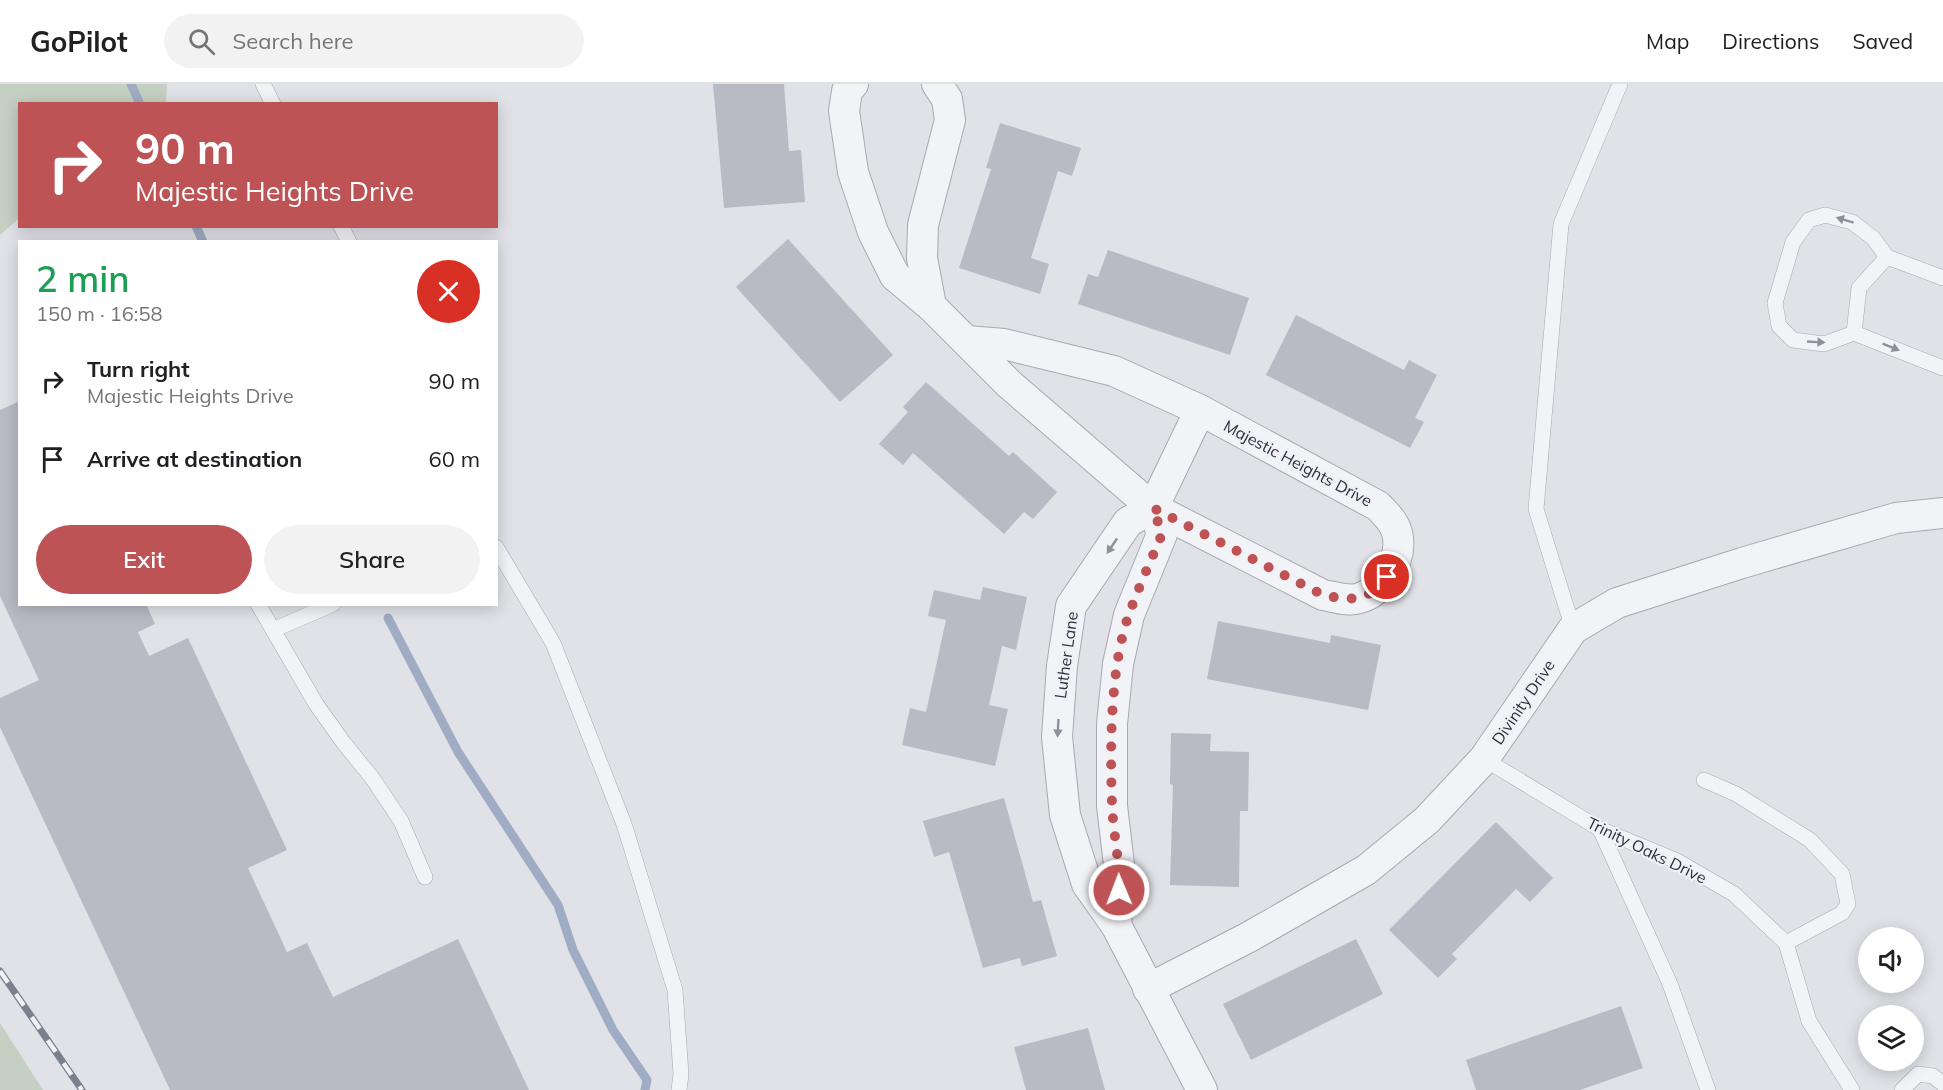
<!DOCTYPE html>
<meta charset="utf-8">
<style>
:root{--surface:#fff;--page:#f2f2f2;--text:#202124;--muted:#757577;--line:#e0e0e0;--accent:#be5356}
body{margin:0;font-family:Mulish,sans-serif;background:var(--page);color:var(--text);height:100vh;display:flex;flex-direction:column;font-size:22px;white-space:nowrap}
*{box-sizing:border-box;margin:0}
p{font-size:20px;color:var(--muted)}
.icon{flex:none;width:33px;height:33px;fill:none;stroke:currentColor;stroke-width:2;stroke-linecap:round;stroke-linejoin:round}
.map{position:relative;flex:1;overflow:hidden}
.details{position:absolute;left:18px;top:156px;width:480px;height:366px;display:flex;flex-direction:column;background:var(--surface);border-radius:0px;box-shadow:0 3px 15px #0003}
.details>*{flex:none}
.banner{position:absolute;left:18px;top:18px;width:480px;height:126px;border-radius:0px;box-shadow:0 3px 15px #0003;background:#be5356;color:#fff;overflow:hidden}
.buttons{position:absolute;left:1858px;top:843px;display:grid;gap:12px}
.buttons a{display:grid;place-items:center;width:66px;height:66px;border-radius:50%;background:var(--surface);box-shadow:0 3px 15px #0003;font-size:30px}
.pin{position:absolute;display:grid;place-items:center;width:51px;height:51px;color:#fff;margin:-26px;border:3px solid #fff;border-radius:50%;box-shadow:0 2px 6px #0007}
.me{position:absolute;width:66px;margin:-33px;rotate:359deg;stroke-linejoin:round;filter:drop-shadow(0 0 4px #0008)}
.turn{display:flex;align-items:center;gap:21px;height:126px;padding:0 18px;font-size:27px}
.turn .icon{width:78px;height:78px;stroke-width:2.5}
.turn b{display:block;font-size:42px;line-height:51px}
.round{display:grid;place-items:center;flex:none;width:63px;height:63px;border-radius:32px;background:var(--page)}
.headline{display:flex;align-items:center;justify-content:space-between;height:102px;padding:0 18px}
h1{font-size:36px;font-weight:600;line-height:45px;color:#1e9e55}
.cta{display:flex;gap:12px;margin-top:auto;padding:12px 18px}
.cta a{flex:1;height:69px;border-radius:36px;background:var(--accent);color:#fff;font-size:24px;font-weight:600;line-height:69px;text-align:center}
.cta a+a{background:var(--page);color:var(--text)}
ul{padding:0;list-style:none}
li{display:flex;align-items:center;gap:18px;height:78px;padding:0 18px}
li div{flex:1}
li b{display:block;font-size:22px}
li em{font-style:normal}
header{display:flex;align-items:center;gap:36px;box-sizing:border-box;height:84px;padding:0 30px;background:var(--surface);border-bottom:2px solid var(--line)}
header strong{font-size:28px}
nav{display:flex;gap:33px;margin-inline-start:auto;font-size:21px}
.search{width:420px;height:54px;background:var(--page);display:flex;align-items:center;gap:15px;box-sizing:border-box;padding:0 21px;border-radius:33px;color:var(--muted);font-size:22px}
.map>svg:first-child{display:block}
</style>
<header>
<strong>GoPilot</strong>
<div class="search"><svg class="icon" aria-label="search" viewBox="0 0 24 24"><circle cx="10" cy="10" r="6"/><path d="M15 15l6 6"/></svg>Search here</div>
<nav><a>Map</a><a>Directions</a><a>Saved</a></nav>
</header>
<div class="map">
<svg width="1943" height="1006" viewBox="0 0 1943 1006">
<rect width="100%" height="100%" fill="#e0e2e7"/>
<g fill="#c4d0c2">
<path d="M0,0H167L166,19L20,20L19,134L0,151Z"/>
<path d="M0,939L43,1006H0Z"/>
</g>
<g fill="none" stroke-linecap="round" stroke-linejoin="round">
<g stroke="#9facc3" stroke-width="9">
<path d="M131,0L140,20"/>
<path d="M196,142L203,158"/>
<path d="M388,534L458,668L558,821L573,866L613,946L647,996L645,1006"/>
</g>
</g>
<g fill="#b8bbc3">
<path d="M713,0H784L789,67L801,66L805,118L724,124Z"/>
<path d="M1000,39L1081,64L1072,92L1058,87L1031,174L1049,180L1040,210L959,184L991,85L986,84Z"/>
<path d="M788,155L893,271L840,318L736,203Z"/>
<path d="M1108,166L1249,214L1230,271L1078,220L1088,190L1098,193Z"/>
<path d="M1296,231L1404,286L1409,276L1437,291L1415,334L1424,338L1410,364L1266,291Z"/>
<path d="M926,298L1009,372L1013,368L1057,408L1033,435L1024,428L1004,450L913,369L903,381L879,360L908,328L903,323Z"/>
<path d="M20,317V520H146L155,540L138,548L149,572L188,554L287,766L248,784L287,868L307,859L333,913L458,855L529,1006H170L0,643V614L39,596L0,512V326Z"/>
<path d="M983,503L1027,513L1016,566L1002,562L989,621L1008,625L995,682L902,661L910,624L926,628L946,536L928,532L934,506L980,516Z"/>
<path d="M1218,537L1330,559L1331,551L1381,561L1368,626L1207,595Z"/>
<path d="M1171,649L1211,650L1210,667L1249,668L1248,727H1240L1239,803L1170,801L1173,701L1170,700Z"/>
<path d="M1004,714L1033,818L1041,816L1057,872L1022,882L1020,874L983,884L949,768L934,773L923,737Z"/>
<path d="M1496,738L1553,794L1530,818L1516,805L1452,870L1457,875L1438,894L1389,846Z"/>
<path d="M1356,855L1383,910L1251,976L1223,920Z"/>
<path d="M1621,922L1643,984L1580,1006H1476L1466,976Z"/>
<path d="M1088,944L1105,1006H1026L1014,963Z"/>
</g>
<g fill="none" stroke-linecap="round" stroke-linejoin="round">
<defs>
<g id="service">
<path d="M263,0L273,20"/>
<path d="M341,142L349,158"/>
<path d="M1943,194L1887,173L1859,204L1854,249L1943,284"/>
<path d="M1854,249L1824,260L1793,256L1779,242L1775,219L1793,158L1809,136L1825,131L1852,138L1873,154L1887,173"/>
<path d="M496,463L553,559L624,740L675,906L681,990L679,1006"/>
<path d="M258,520L316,620L343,658L373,695L401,737L425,793"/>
<path d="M1573,545L1536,425L1561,140L1620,0"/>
<path d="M273,546L333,520"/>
<path d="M1484,675L1600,745L1677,777L1734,810L1786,859L1809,937L1852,1006"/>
<path d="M1704,696L1736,710L1810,756L1842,790L1848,820L1842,829L1786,859"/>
<path d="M1600,745L1670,900L1708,1006"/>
<path d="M1902,1006L1918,990L1933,992L1943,1000"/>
</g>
<g id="minor">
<path d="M853,0L847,7L844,27L853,88L873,148L895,192L931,222L1008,299L1153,424L1200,326"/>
<path d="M931,222L922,174L923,141L950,36L947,15L937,0"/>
<path d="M967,257L1004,260L1114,287L1200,326L1378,422C1387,431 1397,441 1398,454C1401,478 1383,507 1360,514C1349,518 1335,513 1323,511L1153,424"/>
<path d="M1153,424L1128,438L1071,522L1062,582L1057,653L1065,731L1087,800L1116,841L1202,1006"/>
<path d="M1116,841L1120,789L1112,722V640L1118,580L1129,531L1162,450L1153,424"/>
<path d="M1148,905L1249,853L1366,786L1427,736L1484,675L1573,545L1617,519L1742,479L1896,434L1943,429"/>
</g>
</defs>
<use href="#service" stroke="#a6a9b1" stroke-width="16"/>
<use href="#minor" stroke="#a6a9b1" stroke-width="32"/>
<use href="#service" stroke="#f2f3f6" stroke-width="15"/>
<use href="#minor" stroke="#f2f3f6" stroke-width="30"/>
<defs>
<path id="rail" d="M0,887L82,1006"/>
</defs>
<use href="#rail" stroke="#7b808f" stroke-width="7"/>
<use href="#rail" stroke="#eff1f5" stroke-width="4.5" stroke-dasharray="14" stroke-linecap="butt"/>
</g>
<defs><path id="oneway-solid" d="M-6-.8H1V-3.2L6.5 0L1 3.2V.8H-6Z" transform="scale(1.5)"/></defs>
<g fill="#8e919a">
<use href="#oneway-solid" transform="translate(1845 136) rotate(-163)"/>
<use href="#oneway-solid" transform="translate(1816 258) rotate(3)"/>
<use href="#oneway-solid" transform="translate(1891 263) rotate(22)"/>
<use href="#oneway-solid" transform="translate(1112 462) rotate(124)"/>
<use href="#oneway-solid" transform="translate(1058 644) rotate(93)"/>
</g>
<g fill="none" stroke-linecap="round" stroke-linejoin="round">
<path stroke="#be5356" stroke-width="10" stroke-dasharray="0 18" d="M1119,806C1120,777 1113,749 1112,720C1110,662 1110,584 1129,530C1139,503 1151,476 1162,450L1153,424L1323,511C1351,517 1368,518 1387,493"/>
</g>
<g text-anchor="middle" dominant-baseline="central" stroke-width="4.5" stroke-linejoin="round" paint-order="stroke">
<g font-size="16" fill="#2a2f3d" stroke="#eff1f5">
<text transform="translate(1298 379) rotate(28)">Majestic Heights Drive</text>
<text transform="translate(1066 571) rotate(-82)">Luther Lane</text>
<text transform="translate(1523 618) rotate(-56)">Divinity Drive</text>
<text transform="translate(1647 766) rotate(26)">Trinity Oaks Drive</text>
</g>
</g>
</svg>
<div class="buttons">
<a><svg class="icon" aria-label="sound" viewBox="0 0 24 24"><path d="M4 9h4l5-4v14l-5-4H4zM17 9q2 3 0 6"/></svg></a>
<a><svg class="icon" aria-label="layers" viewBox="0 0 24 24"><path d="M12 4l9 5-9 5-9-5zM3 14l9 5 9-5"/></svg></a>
</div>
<div class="pin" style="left:1387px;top:493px;background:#d93025"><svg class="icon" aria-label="arrive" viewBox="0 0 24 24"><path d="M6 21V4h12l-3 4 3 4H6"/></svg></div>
<svg class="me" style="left:1119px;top:806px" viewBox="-20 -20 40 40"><circle r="17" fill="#be5356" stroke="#fff" stroke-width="3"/><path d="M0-11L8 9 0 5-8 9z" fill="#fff"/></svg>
<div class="banner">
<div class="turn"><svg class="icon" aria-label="right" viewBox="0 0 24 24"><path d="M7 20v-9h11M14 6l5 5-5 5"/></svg><div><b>90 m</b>Majestic Heights Drive</div></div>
</div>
<section class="details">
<div class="headline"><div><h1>2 min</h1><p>150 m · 16:58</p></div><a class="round" style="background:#d93025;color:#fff"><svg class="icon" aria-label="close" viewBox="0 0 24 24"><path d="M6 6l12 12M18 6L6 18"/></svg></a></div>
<ul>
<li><svg class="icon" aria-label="right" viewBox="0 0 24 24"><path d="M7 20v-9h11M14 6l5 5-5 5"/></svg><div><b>Turn right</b><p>Majestic Heights Drive</p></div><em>90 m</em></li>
<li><svg class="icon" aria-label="arrive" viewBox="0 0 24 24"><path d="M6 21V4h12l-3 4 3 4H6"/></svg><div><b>Arrive at destination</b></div><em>60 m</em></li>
</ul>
<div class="cta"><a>Exit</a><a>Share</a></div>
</section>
</div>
